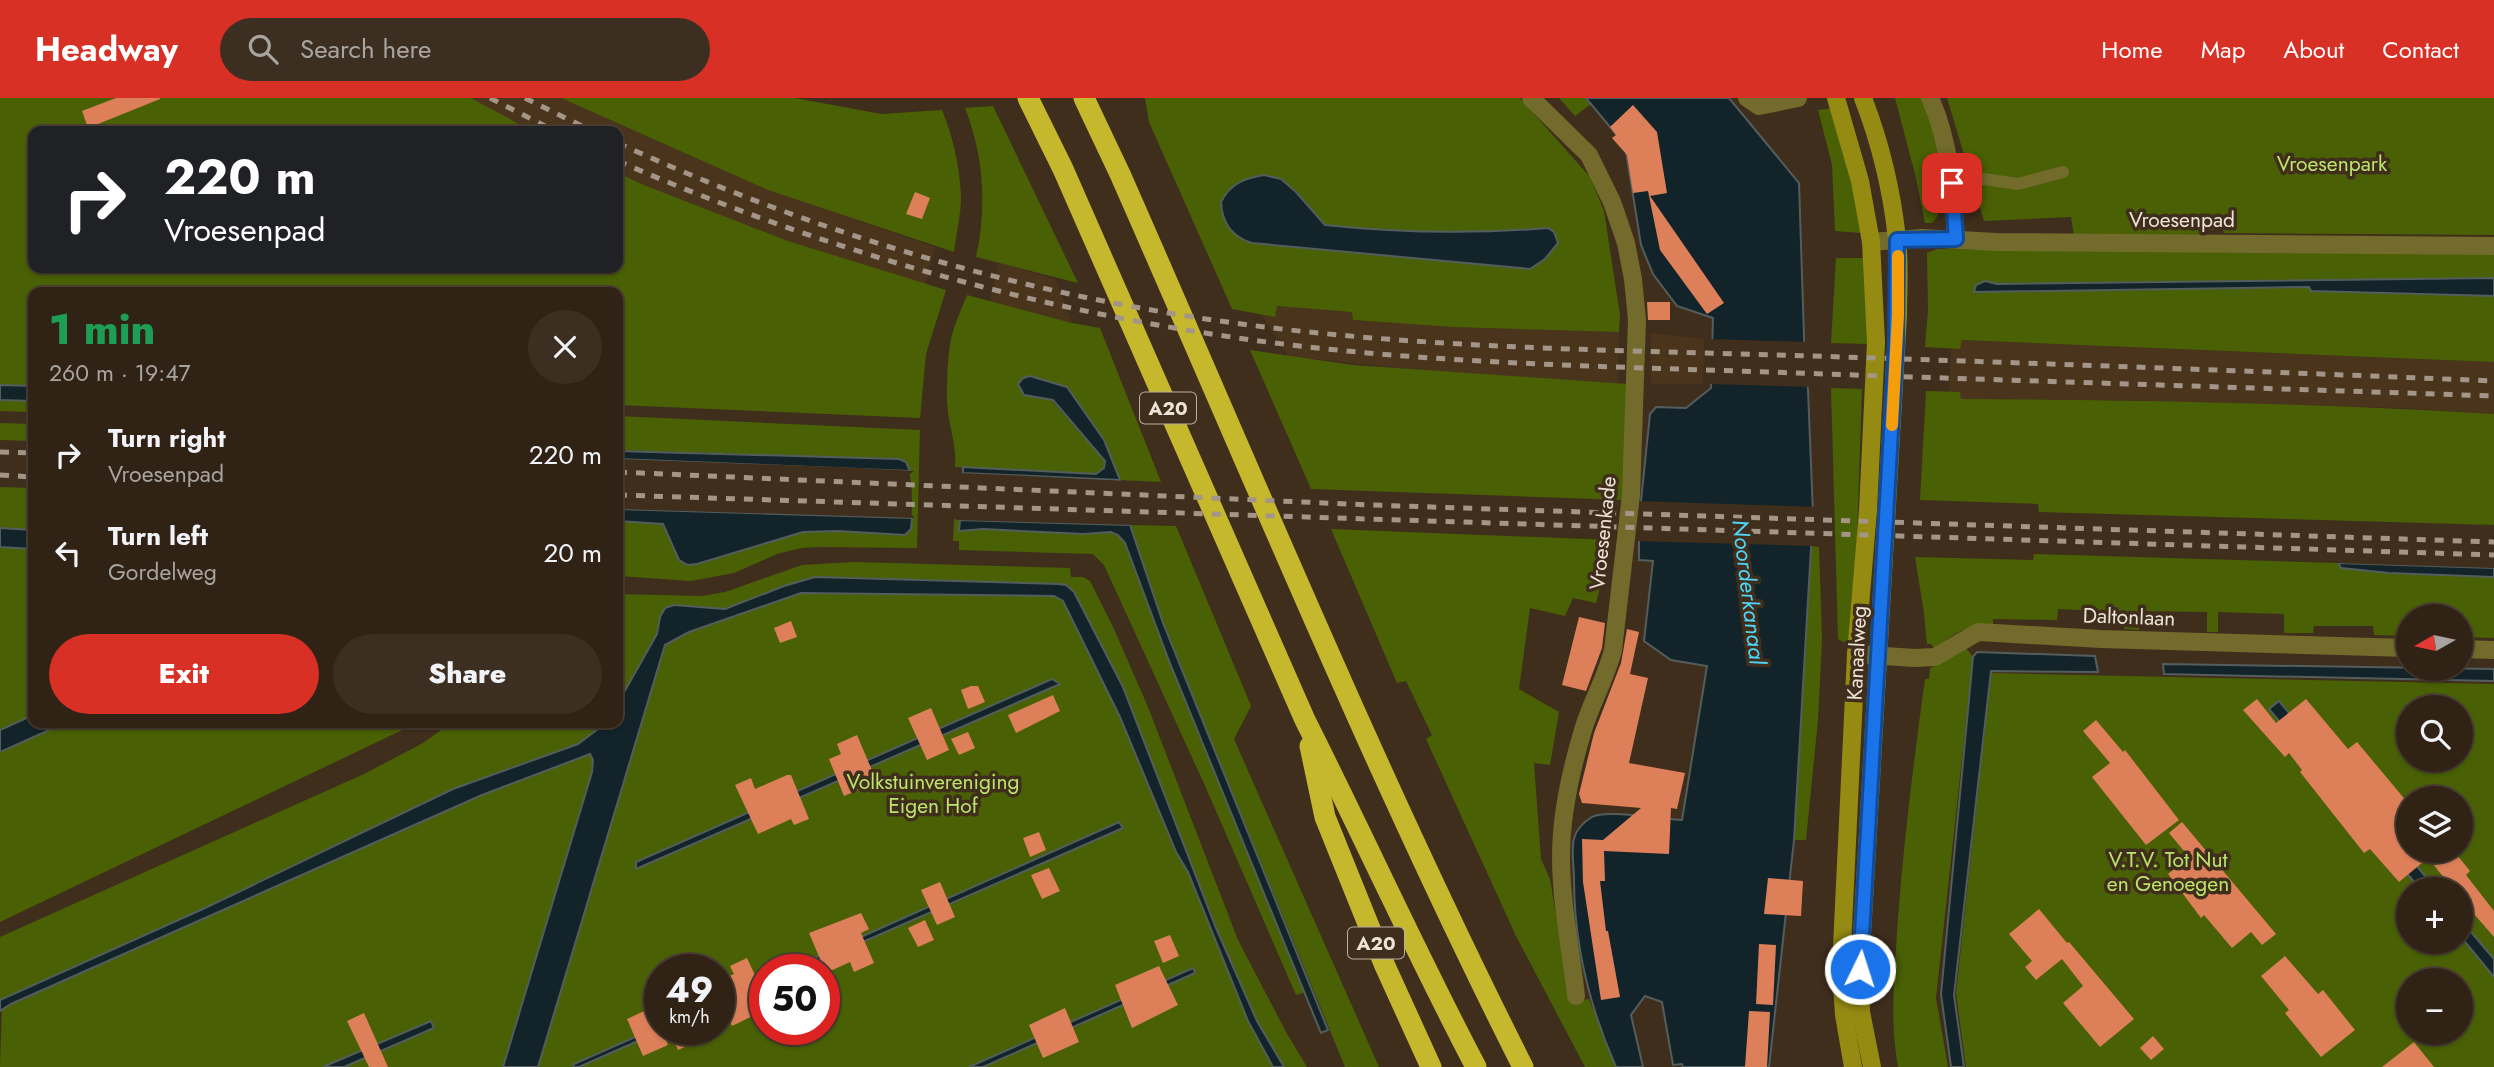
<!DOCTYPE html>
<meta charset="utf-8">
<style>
:root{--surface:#302215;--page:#3c2f22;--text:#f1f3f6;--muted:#a8a4a0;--line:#4b3f34;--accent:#d93025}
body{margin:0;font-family:Jost,sans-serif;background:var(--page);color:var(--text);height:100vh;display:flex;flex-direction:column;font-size:26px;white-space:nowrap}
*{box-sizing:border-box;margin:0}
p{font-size:23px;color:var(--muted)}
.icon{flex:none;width:38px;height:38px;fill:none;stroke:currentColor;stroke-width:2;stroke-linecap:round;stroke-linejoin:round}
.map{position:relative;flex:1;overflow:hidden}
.panel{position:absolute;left:28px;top:189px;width:595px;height:441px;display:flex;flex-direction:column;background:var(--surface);border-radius:14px;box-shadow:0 2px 5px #0004,0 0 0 2px var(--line)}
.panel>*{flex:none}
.top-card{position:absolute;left:28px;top:28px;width:595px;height:147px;border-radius:14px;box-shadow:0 2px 5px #0004,0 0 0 2px var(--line);background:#202124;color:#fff;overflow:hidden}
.needle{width:46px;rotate:261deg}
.fabs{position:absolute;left:2396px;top:506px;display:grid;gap:14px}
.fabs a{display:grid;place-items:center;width:77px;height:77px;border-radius:50%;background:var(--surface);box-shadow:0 2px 5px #0004,0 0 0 2px var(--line);font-size:35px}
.speed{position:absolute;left:644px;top:856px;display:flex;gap:14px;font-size:35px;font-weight:700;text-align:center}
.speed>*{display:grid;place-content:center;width:91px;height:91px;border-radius:50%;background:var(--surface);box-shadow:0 2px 5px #0004,0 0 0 2px var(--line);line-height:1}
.speed small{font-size:18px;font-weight:400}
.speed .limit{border:10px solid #d22;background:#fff;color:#111}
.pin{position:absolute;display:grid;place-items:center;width:60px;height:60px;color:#fff;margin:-30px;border-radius:14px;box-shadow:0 4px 10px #0006}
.me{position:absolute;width:77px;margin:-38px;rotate:4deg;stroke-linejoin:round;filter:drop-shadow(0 0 5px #0008)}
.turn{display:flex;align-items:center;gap:24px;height:147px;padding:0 21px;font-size:32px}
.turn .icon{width:91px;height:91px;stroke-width:2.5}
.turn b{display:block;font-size:49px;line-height:60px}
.round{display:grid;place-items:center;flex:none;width:74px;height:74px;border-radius:37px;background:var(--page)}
.summary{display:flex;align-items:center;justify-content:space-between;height:119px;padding:0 21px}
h1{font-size:42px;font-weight:800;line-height:52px;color:#1e9e55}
.cta{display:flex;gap:14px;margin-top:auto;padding:14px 21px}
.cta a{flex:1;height:80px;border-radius:42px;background:var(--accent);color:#fff;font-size:28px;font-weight:800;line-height:80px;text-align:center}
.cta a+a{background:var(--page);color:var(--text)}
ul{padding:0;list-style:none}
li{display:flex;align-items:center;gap:21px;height:98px;padding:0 21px}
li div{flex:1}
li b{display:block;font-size:26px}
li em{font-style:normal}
header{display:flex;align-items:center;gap:42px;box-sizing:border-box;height:98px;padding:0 35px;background:var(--accent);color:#fff}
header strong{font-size:33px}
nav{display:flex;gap:38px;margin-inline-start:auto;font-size:24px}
.search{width:490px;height:63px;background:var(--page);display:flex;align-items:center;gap:18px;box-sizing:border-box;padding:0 24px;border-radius:38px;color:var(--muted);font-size:26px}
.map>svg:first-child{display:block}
</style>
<header>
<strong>Headway</strong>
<div class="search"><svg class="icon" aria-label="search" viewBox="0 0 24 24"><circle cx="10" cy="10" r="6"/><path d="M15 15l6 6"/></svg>Search here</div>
<nav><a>Home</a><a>Map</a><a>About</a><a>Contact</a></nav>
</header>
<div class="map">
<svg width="2494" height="969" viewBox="0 0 2494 969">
<rect width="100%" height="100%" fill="#402e1c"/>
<g fill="#4b341c">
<path d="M471,0H561L768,92L935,149L925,187L788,143L644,87L618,75V33H532Z"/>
<path d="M999,165L1055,181L1072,225L990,203Z"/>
<path d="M1276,208L1353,214V222L1453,229L1619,234L1618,286L1435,274L1288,258L1261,216L1275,218Z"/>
<path d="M1651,235L1704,241L1703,286H1651Z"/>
<path d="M1961,242L2494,264V316L2403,310L2113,302L1960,301L1959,294H1949L1951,251H1960Z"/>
</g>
<g fill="#496004" fill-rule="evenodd">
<path d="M0,0H471L532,33H33V170H618V75L644,87L788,143L946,192L926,256L920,320L618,307V194H33V288L0,287Z"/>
<path d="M561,0H795L881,16L942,12C953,39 960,69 961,99C961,117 956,136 954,154L768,92Z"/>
<path d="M1145,0H1520L1590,79L1604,113L1620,217L1619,234L1453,229L1353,222L1352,214L1277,208L1275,219L1232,211L1149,24ZM1296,94L1325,127C1400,135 1473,136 1548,130L1557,145L1545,161L1252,145C1234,140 1227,130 1221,112Z"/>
<path d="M1559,0H1586L1591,6L1575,18Z"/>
<path d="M1895,0H1923C1932,30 1958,101 1932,125H1925L1916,80Z"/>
<path d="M1947,0H2494V137L2224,135L2223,132H2207L2200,138H2074L2071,119L1984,123Z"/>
<path d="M993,8L1078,185L976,159C987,110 984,58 965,10Z"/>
<path d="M1834,10L1846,45L1861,135L1835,133L1832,67L1818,12Z"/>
<path d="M1937,151L2494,155V180L1997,186L1985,183L1975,194L2310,189L2311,193L2494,198V264L1962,242L1960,251L1925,249L1928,212L1927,155Z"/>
<path d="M1836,160H1864L1867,182V246L1831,245Z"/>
<path d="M967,197L1072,225L1100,230L1161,384L1120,382L1104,342L1067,289L1030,278L1105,363L1104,370L1096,376L955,369C957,347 948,326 947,304C947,282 947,254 953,233C957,221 962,209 967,197Z"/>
<path d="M1250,252L1353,267L1627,286L1624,402L1311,391Z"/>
<path d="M1831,290L1862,291L1856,469L1849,547L1838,541Z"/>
<path d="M1926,293L1960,294L1961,301C2139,302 2317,305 2494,316V427L2039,414L2038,406L1920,402Z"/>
<path d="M0,302L33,303V314L0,313Z"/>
<path d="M618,318L920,332L917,450L818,449L801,450L777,456L734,475L691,483L618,478V423L663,425L679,462L697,466L803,434L911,431C912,410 914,383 906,364L899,361L618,352Z"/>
<path d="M0,325L33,326V343L0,342Z"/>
<path d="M0,389L33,390V432L0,430Z"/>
<path d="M954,421L960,422V433L983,431L1083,436L1111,434L1119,437L1125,445L1305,894L1296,897L1206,690L1104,467L1093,456L959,452V443H953Z"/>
<path d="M1130,427L1176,428L1251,608L1234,641L1379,969H1345L1163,525Z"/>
<path d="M1331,431L1612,442L1596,505L1573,500L1565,518L1530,510L1519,591L1559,614L1550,667L1534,665L1541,761L1550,781L1570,900L1576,903L1589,901L1616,969H1585L1516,838L1426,641L1432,637L1406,583L1397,585Z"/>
<path d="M1811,448L1819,449L1822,540L1818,622L1806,742H1794Z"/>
<path d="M0,449L33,451V617L0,632Z"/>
<path d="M2034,456L2338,465L2339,468L2389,475L2494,479V540L2461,539L2460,518H2408V538L2374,537L2373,528H2314L2313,535H2284V516L2218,514V534H2207V514L2140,513L2139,532L2124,531V514L2058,511L2057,522L1993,521V528C1959,528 1960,534 1934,550L1931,546H1927L1924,515L1915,459L2033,462Z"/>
<path d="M854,464L1070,470L1071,479H1083L1090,483L1113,529L1148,609L1238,842L1286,934L1307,969H1284L1257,923L1216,830L1123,589L1074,494L1066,487L801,482L725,511L660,519L657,536L618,605V496L702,498L725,494L802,467Z"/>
<path d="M804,488L1060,494L1075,508L1256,928L1281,969H0L2,906L612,640L666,527L719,516ZM660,872H719V931H660ZM765,872H824V931H765Z"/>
<path d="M1966,550L1973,559L1936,900L1948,969H1898C1889,919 1895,870 1898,820C1904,740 1914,661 1925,581H1929L1930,570L1940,566Z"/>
<path d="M1991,575L2494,586V969H1966L1956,895ZM2408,609H2460V662H2408ZM2408,700H2460V752H2408ZM2408,791H2460V844H2408ZM2408,882H2460V934H2408Z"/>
<path d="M65,625H417L0,824V654Z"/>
<path d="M451,625H606L578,646L453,691L205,810L0,902V839L364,676L423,645Z"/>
</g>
<g fill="#122429" stroke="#545d5e" stroke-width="2">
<path d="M1586,0H1729L1799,85L1805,269L1808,292L1813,416L1794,742L1769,969H1683L1682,966L1673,967L1662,904L1645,898L1631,917L1643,969H1616C1589,908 1574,848 1574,781C1574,756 1565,735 1592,719C1605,711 1664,721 1682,722L1707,568L1671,562L1644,543L1653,463L1639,462V422L1650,316L1656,309L1686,310L1711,290L1713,220L1677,208L1653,176L1641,147L1625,47Z"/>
<path d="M1264,77L1281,81L1296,94L1325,127C1400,135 1473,136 1548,130L1554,134L1558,145L1545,161L1530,171L1252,145C1232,139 1222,125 1221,104C1230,86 1244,80 1264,77Z"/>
<path d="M2494,180V198L2311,193L2309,189L1974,194L1976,187L1985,183L1997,186Z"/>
<path d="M1030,278L1067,289L1104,342L1120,382L963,375V369L1096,376L1104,370L1105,363L1053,302L1024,297L1018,286L1023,280Z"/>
<path d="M0,287L33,288V303L0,302Z"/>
<path d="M618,353L899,361L906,364L910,373L618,361Z"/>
<path d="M618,411L912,420L911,431L905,437L838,433L803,434L697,466L688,467L679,462L663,426L618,423Z"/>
<path d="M960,422L1130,427L1163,525L1328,932L1321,935L1169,563L1125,445L1118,437L1111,434L1083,436L983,431L959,433Z"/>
<path d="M0,430L33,432V451L0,449Z"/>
<path d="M2338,465L2494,470V479L2389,475L2341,470Z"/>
<path d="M815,479L1059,486L1066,487L1074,494L1123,589L1216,830L1257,923L1284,969H1273L1248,923L1188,774L1176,754L1120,619L1063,503L1054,498L801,495L689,534L665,547L538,969H503L592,674L593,662L590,656L482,697L11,906L0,913V902L205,810L453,691L578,646L606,625H618V605L657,536L660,519L665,510L674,507L725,511L784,488Z"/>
<path d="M1977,554L2095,558L2098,574L1991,573L1954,897L1964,969H1951L1941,896L1973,559Z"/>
<path d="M2163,566L2494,571V583L2164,576Z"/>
<path d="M1052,581L1060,586L636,771V764Z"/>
<path d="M2279,603L2436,791H2420L2269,611Z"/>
<path d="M33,617V625H65L0,654V632Z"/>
<path d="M1119,724L1123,730L801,871L787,872Z"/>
<path d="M2460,821L2494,861V879L2461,839Z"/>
<path d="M1193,870L1195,875L983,969H969Z"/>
<path d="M431,923L434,930L344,969H323Z"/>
<path d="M660,928V931H665L579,969H573L574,966Z"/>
</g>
<g fill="#402e1c">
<path d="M1709,241L1808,244L1812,289L1708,286Z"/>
<path d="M618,361L861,370L914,373L910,376L618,364Z"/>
<path d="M960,375L1028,378L1124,383L1120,386L1028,382L963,379Z"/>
<path d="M1638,403L1817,409L1815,448L1635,443Z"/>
<path d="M618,407L912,417L915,420L618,411Z"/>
<path d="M960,418L1130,424L1133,427L956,422Z"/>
<path d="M2338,462L2494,467V470L2334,465Z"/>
</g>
<g fill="#dd805a">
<path d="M116,0H160V1L88,30L82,13Z"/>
<path d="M1633,7L1657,34L1667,95L1650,98L1724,205L1707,216L1660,152L1648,93L1633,95L1627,57L1612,40L1616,37L1610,29Z"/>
<path d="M915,94L930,100L922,121L906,116Z"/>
<path d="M1647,204H1670V222H1648Z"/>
<path d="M1579,519L1605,525L1602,550L1586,593L1562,587Z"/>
<path d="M791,523L797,539L780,545L774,530Z"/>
<path d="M1627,531L1639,534L1630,576L1648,580L1629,665L1685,675L1677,711L1671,710L1669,756L1604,753L1605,783H1600L1606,833H1608L1620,899L1601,902L1583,784L1582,741L1603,742L1641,710L1582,705L1579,696L1594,635L1621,565Z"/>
<path d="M971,588H978L985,604L968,611L961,592Z"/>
<path d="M1053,597L1060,613L1016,635L1008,617Z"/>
<path d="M2257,601L2276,625L2306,601L2348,651L2357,644L2408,705V752H2453L2470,773L2466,777L2494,813V839L2460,800V791H2453L2428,760L2399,784L2370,751L2364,755L2300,674L2302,672L2289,655L2285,659L2243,612Z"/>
<path d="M931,610L949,652L927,662L908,620Z"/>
<path d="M2096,622L2123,654L2125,652L2179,722L2146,747L2092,679L2110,665L2083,633Z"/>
<path d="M968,634L975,650L959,657L951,641Z"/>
<path d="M857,637L877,684L844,698L829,661L841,656L837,646Z"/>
<path d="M787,677H791L809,721L794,727L791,721L758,736L735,687L751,680L755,691Z"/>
<path d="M2182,724L2276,836L2262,847L2251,834L2232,850L2204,817L2201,820L2168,776L2189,759L2169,735Z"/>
<path d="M1039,734L1046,752L1030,759L1023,740Z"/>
<path d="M1049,770L1060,793L1042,801L1031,777Z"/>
<path d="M1768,780L1803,783L1801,818L1764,816Z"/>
<path d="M940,784L955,819L937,827L921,792Z"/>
<path d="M2039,811L2067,845L2069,844L2134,921L2100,949L2063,905L2083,888L2062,861L2036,882L2025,869L2032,863L2009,836Z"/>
<path d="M861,815L869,831L861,835L874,865L854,874L850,864L826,875L809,835Z"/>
<path d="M925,822L934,842L918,849L908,830Z"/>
<path d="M1170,837L1179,858L1163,865L1154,843Z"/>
<path d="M1759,846L1776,847L1773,907L1756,906Z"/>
<path d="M2285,858L2318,896L2323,892L2355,932L2321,959L2285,915L2289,912L2261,878Z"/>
<path d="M747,860L765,899V912L732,928L719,900V882L734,876L730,868Z"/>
<path d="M1159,868L1178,907L1132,930L1115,887Z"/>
<path d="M653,909L660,931H662L668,947L643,958L627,921Z"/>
<path d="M1065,910L1079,944L1043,960L1029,927Z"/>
<path d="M1749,913L1770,914L1767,969H1745Z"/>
<path d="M364,915L388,969H369L347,923Z"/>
<path d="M683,931H687L694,945L678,952L671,937Z"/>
<path d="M2153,938L2164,951L2151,962L2140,950Z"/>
<path d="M2414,944L2434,969H2382Z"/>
</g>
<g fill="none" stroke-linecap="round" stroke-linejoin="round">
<path stroke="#726b2c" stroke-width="12" d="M1952,85L1970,79L2018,86L2063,74"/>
<g stroke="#726b2c" stroke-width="18">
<path d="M1531,0L1589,57L1612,104L1626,145L1633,181L1637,222L1631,397L1613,552C1606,580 1591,605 1583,632C1571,672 1561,718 1561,759C1561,805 1571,852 1576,898"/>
<path d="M1747,0L1759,8L1798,0"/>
<path d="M1930,0C1950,44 1953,93 1956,141"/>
<path d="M1871,144L1922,140L1996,144L2494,148"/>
<path d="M2460,551L2494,552"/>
<path d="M1856,556L1914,560L1935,559L1978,534L2101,541L2408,550"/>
</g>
<g stroke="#958a12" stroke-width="18">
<path d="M1836,0L1860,83L1871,144L1876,244L1868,412L1856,556L1841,870L1844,917L1853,969"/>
<path d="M1863,0C1880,44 1892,94 1897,141C1900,166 1898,192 1898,217L1860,871L1861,914L1872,969"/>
</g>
<g stroke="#c5b82d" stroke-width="21">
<path d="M1028,0L1063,71L1305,622C1363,737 1416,855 1476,969"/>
<path d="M1084,0L1120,76C1252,375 1376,678 1523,969"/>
<path d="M1310,648L1325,719L1385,868L1431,969"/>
</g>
<g stroke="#a39587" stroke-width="5" stroke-dasharray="9 9" stroke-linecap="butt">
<path d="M490,0L555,33"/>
<path d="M525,0L592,33"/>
<path d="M618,45C785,122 965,179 1146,211C1376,253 1611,251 1843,259C2060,266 2277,274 2494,283"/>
<path d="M618,63C838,159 1070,222 1308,249C1470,267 1633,269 1796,275C2028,283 2261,290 2494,298"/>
<path d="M0,354L33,355"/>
<path d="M618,374L1371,407L2494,444"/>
<path d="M0,377L33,379"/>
<path d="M618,397L2494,457"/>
</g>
</g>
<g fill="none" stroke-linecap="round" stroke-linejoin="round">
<defs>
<path id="route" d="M1860,871L1896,246L1897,142L1956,141L1952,85"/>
</defs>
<use href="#route" stroke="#114b97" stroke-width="18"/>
<use href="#route" stroke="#1a73e8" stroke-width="12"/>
<path stroke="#f59e0b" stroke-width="12" d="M1892,327L1898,217V158"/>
</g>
<g text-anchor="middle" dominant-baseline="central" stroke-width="7" stroke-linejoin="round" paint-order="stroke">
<g fill="#402e1c" stroke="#baada0" stroke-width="2">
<rect x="1140" y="294.5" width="56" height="31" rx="5"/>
<rect x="1348" y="829.5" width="56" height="31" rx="5"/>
</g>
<g font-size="19" font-weight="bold" fill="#eee3d8">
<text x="1168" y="310">A20</text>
<text x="1376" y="845">A20</text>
</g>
<g font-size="21" fill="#bce46a" stroke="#402e1c">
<text x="2332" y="66">Vroesenpark</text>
<text x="933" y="684">Volkstuinvereniging<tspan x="933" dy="24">Eigen Hof</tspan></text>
<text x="2168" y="762">V.T.V. Tot Nut<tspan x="2168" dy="24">en Genoegen</tspan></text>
</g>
<g font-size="21" fill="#eee3d8" stroke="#402e1c">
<text x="2182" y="122">Vroesenpad</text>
<text transform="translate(1603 435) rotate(-84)">Vroesenkade</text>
<text transform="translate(2129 519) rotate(2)">Daltonlaan</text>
<text transform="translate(1857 555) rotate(-87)">Kanaalweg</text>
</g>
<g font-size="23" font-style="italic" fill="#4ed5fa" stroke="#402e1c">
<text transform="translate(1749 494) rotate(83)">Noorderkanaal</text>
</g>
</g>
</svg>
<div class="fabs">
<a><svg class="needle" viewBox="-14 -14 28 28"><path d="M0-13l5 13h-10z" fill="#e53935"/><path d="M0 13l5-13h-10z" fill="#a8a4a0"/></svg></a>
<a><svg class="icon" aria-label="search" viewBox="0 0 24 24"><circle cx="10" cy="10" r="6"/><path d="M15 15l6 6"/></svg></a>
<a><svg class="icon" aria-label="layers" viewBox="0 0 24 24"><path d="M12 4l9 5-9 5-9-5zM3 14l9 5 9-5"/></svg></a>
<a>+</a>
<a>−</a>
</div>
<div class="speed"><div>49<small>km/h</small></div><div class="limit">50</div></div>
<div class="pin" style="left:1952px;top:85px;background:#d93025"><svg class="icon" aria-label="arrive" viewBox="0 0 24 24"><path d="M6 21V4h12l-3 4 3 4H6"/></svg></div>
<svg class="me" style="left:1860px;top:871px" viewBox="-20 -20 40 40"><circle r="17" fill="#1a73e8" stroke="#fff" stroke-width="3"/><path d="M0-11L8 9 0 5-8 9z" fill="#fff"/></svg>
<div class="top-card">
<div class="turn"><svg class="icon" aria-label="right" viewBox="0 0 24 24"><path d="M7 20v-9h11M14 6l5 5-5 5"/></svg><div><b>220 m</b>Vroesenpad</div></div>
</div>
<section class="panel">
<div class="summary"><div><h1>1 min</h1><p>260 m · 19:47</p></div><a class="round"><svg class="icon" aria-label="close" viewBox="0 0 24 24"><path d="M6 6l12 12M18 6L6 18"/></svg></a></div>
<ul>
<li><svg class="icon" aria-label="right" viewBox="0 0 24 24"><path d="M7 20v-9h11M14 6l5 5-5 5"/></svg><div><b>Turn right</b><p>Vroesenpad</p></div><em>220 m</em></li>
<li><svg class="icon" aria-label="left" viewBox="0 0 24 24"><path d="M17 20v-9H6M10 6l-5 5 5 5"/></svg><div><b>Turn left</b><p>Gordelweg</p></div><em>20 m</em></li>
</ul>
<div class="cta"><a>Exit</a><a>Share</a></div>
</section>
</div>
